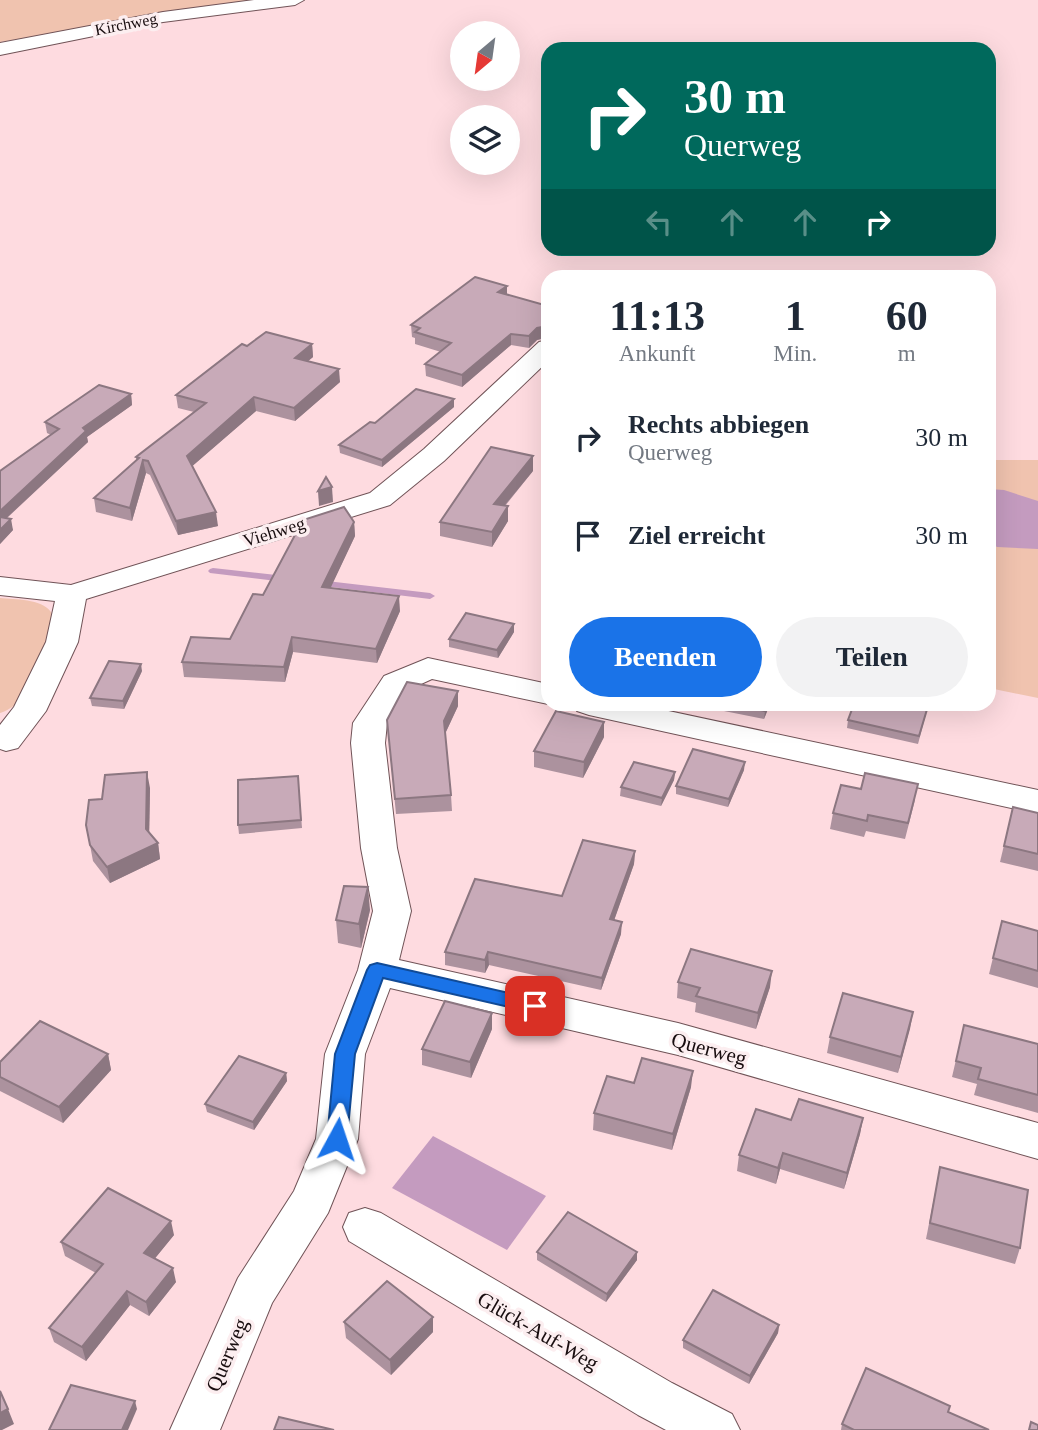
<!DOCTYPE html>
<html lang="de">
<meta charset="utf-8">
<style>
:root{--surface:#fff;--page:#f2f2f3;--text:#1f2937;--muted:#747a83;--accent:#1a73e8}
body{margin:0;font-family:"Times New Roman",serif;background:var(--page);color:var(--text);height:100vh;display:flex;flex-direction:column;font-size:26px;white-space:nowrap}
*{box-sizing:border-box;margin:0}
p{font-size:23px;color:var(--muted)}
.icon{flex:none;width:38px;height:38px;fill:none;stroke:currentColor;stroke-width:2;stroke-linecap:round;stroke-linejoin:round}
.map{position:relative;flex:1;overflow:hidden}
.drawer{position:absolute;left:541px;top:270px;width:455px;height:441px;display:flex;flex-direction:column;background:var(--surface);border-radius:21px;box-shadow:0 7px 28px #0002}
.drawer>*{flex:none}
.guide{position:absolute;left:541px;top:42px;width:455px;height:214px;border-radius:21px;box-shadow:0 7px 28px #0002;background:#00695c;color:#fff;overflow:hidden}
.needle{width:46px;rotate:209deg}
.fabs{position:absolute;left:450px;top:21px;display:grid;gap:14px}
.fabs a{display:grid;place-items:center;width:70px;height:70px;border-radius:50%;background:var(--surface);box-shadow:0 7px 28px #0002;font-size:35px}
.pin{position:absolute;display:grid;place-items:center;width:60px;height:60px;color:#fff;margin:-30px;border-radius:14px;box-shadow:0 4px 10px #0006}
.me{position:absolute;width:77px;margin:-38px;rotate:5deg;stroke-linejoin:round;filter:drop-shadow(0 0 5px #0008)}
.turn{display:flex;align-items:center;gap:24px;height:147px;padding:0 28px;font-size:32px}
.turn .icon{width:91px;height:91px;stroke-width:2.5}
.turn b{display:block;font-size:49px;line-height:60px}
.lanes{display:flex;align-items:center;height:66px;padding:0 28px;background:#0003;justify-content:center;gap:35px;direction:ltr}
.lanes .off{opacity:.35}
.eta{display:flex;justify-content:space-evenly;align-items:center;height:119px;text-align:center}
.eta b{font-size:42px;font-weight:700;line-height:49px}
.button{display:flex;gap:14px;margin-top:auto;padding:14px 28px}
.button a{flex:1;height:80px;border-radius:42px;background:var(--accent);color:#fff;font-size:28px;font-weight:700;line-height:80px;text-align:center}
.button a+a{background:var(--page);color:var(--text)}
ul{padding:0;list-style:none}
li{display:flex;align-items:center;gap:21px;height:98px;padding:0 28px}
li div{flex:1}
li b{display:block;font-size:26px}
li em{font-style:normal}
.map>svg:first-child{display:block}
</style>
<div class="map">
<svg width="1038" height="1430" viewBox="0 0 1038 1430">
<rect width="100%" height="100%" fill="#fedbe0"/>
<g fill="#f0c3af">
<path d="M0,0H257L0,42Z"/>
<path d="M989,460H1038V698L989,688Z"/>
<path d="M0,598C15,600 41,598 51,612C58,623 26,689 18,701C14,707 6,711 0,713Z"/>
</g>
<g fill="#c49bbf">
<path d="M989,489L1004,490L1038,501V549L997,547L989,541Z"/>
<path d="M433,1136L546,1196L507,1250L392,1188Z"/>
</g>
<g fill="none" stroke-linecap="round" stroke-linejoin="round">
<g fill="#c49bbf" fill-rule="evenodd">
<path d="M213,568L285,576L290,579L285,582L210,573L208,571L210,569Z"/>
<path d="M318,580L430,593L435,596L430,599L315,585L313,583L315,581Z"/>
</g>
<defs>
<g id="street">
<path d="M254,0H304L295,5L163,22L0,55V43L163,12Z"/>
<path d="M548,340V361L444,461L390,505L86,599L78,642L46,711L18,748L6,751L0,749V725L14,707L46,642L55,601L0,595V577L71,585L370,493L424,449L539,342Z"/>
<path d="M428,658L548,684V704H551H548L432,679L408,690L387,723L385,743L397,848L411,911L399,960L678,1023L1038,1123V1159L678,1055L390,988L365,1054L358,1139L328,1213L272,1303L220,1430H170L238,1278L294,1191L316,1139L325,1054L358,970L373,911L361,848L351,743L353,723L384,676Z"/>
<path d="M572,704H636L1038,790V814L589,715L577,711Z"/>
<path d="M365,1208L381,1213L672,1383L732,1414L740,1430H666L638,1415L349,1241L343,1227L349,1213Z"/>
</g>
</defs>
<use href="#street" stroke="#705357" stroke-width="2"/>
<use href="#street" fill="#fff" fill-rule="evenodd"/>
</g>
<g fill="#ac929e">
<path d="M507,295L548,306V338L537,340L529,348L511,345L462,387L426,376L425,364L441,352L415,344V338L412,337L411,325Z"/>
<path d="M312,344L313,357L308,361L340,382L295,421L256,411L192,466L218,526L178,535L150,475L146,473L132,521L96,512L94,498L136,460V457L194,412L178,408L176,395L247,346Z"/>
<path d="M131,394L132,405L87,437L88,442L7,518L13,530L0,544V471L51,435L47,433L45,422Z"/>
<path d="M454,407L382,467L340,453L339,445L375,423Z"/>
<path d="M533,471L505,506L508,521L492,547L440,536V522Z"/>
<path d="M354,522L355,536L330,588L400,611L377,663L293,652L285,682L184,677L182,662L230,639Z"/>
<path d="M514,632L498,658L449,647V639Z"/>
<path d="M142,671L124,709L92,706L90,698Z"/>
<path d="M458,691V706L445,734L451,795L452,811L396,814L387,720Z"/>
<path d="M710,704H770L764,719L709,708Z"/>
<path d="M926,714L918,744L847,728L848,720Z"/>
<path d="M604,737L583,778L534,767V751Z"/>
<path d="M744,770L728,807L676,794V786Z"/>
<path d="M675,772L674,780L661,806L620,796L621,787Z"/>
<path d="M298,776L302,828L239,834L238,825Z"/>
<path d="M150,788L149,833L158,843L160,859L110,883L93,861L90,845L102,799Z"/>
<path d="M915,800L905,839L866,831L864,837L830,829L833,813Z"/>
<path d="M1013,807L1038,813V871L1000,862Z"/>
<path d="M635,851L634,864L614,920L621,934L601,990L489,965L485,973L445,965V952L562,896Z"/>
<path d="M370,910L361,948L338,943L336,920Z"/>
<path d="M1002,921L1038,931V988L989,974Z"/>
<path d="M678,982L770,987L756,1029L695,1012L696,1003L677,998Z"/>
<path d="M913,1012L898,1073L827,1053L830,1037Z"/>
<path d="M964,1025L1038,1044V1113L974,1095L977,1084L952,1077Z"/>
<path d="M492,1029L471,1078L422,1065V1049Z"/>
<path d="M108,1054L111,1070L63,1123L0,1091V1062Z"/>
<path d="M286,1073L287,1081L254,1130L207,1112L205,1104Z"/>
<path d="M634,1083L691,1087L672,1150L593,1130L594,1113Z"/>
<path d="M863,1118L860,1134L844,1189L780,1169L776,1184L737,1171L739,1155L791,1120Z"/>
<path d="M940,1167L1020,1248L1015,1264L926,1239Z"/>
<path d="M174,1235L155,1258L176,1282L149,1316L130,1305L86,1361L54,1342L49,1328L96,1273L65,1256L61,1242Z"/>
<path d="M537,1252H637V1260L606,1302L537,1260Z"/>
<path d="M344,1322L433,1332L391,1375L346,1338Z"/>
<path d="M779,1325L778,1333L749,1384L683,1348V1340Z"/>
<path d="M948,1412L989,1430H841L842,1424Z"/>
</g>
<g fill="#8c7781">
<path d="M507,286V298L498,292Z"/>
<path d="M548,326L547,337L537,340L529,348V336L537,328Z"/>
<path d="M511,334V345L462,387V375Z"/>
<path d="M312,344L313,357L296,371L295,358Z"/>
<path d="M339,369L340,382L295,421L294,408Z"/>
<path d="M131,394L132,405L87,437L88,442L0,524V511L83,428Z"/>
<path d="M254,397L256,411L189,469L187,456Z"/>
<path d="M454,399V407L382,467V460Z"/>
<path d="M533,456V471L494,518V504Z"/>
<path d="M143,460L146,473L132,521L130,508Z"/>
<path d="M332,487L333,502L319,506L318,491Z"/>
<path d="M508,506V521L492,547V532Z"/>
<path d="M216,512L218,526L178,535L176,521Z"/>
<path d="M11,519L13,530L0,544V530Z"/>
<path d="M354,522L355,536L324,602L322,587Z"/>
<path d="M399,596L400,611L377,663L376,649Z"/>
<path d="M514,624V632L498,658L497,650Z"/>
<path d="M292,637L293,652L285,682L284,667Z"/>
<path d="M141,664L142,671L124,709L123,701Z"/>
<path d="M458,691V706L444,736V721Z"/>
<path d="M768,704H770L764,719L765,711Z"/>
<path d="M604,722V737L583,778L584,762Z"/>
<path d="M745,762L744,770L728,807L729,799Z"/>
<path d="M147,772L150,788L149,845L146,829Z"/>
<path d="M675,772L674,780L661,806L662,798Z"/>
<path d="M158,843L160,859L110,883L107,867Z"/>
<path d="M635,851L634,864L610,932V919Z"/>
<path d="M368,887L370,910L361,948L359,924Z"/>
<path d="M622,922L621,934L601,990L602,978Z"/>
<path d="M488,952L489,965L485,973V960Z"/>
<path d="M772,971L770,987L756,1029L758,1013Z"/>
<path d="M913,1012L910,1029L898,1073L901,1057Z"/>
<path d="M492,1013V1029L471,1078L470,1062Z"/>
<path d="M108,1054L111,1070L63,1123L59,1107Z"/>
<path d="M693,1071L691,1087L672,1150L673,1134Z"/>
<path d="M286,1073L287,1081L254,1130L253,1122Z"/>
<path d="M863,1118L860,1134L844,1189L847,1173Z"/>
<path d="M783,1153L780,1169L776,1184L778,1168Z"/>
<path d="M171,1221L174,1235L148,1267L144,1253Z"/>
<path d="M637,1252V1260L606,1302L607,1294Z"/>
<path d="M173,1268L176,1282L149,1316L146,1302Z"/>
<path d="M127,1291L130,1305L86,1361L82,1347Z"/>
<path d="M433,1317V1332L391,1375L390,1360Z"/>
<path d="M779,1325L778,1333L749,1384L750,1376Z"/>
<path d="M135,1401L137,1409L128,1430H122Z"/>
<path d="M8,1409L14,1424L2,1430H0V1413Z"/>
</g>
<g fill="#c8aab8" stroke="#8c7781" stroke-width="2">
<path d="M475,277L507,286L498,292L548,306V326L537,328L529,336L511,334L462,375L425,364L451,343L415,332L420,328L411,325Z"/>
<path d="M266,332L312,344L295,358L339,369L294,408L254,397L187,456L216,512L176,521L148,461L143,460L130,508L94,498L139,458L136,457L206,403L176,395L242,344L247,346Z"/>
<path d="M99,385L131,394L83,428L86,431L0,511V471L59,429L45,422Z"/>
<path d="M416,389L454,399L382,460L339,445L370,422L375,423Z"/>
<path d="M491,447L533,456L494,504L508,506L492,532L440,522Z"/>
<path d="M326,477L332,487L318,491Z"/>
<path d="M344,507L354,522L322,587L399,596L376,649L292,637L284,667L182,662L191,637L230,639L253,594L263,595L303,520Z"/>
<path d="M0,517L11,519L0,530Z"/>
<path d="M466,613L514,624L497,650L449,639Z"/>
<path d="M109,661L141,664L123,701L90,698Z"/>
<path d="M407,682L458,691L444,721L451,795L395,799L387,720Z"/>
<path d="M727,704H768L765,711Z"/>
<path d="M854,704H917L928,706L919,736L848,720Z"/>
<path d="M556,711L604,722L584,762L534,751Z"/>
<path d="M693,749L745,762L729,799L676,786Z"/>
<path d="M634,762L675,772L662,798L621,787Z"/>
<path d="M147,772L146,829L158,843L107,867L90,845L86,825L89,800L102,799L105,775Z"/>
<path d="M865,773L918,784L908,823L868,815L867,821L833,813L841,785L861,789Z"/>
<path d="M298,776L301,820L238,825V780Z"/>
<path d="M1013,807L1038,813V854L1004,846Z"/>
<path d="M583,840L635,851L610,919L622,922L602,978L488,952L485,960L445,952L475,879L562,896Z"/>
<path d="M344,886L368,887L359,924L336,920Z"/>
<path d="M1002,921L1038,931V971L993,958Z"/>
<path d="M691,949L772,971L758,1013L696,996L700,988L678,982Z"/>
<path d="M843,993L913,1012L901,1057L830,1037Z"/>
<path d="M445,1001L492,1013L470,1062L422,1049Z"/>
<path d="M40,1021L108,1054L59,1107L0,1077V1062Z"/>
<path d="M964,1025L1038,1044V1095L978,1079L981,1068L956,1061Z"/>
<path d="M239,1056L286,1073L253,1122L205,1104Z"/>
<path d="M642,1058L693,1071L673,1134L594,1113L607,1076L634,1083Z"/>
<path d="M799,1099L863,1118L847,1173L783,1153L778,1168L739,1155L756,1109L791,1120Z"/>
<path d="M940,1167L1028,1190L1020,1248L930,1223Z"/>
<path d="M108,1188L171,1221L144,1253L173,1268L146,1302L127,1291L82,1347L49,1328L103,1264L61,1242Z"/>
<path d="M568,1212L637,1252L607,1294L537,1252Z"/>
<path d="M387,1281L433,1317L390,1360L344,1322Z"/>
<path d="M713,1290L779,1325L750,1376L683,1340Z"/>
<path d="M866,1368L950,1406L948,1412L989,1430H854L842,1424Z"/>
<path d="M71,1385L135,1401L122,1430H49Z"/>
<path d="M0,1391L8,1409L0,1413Z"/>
<path d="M279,1417L334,1430H274Z"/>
<path d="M1031,1422L1038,1425V1430H1029Z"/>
</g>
<path fill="#1a73e8" stroke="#114b97" stroke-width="2" d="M377,963L535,999L542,1001L544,1006L542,1011L535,1013L383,978L355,1054L347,1139L344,1145L337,1148L330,1145L327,1139L335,1054L367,970L370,965Z"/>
<g text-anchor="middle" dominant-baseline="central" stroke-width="7" stroke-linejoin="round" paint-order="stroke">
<g font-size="16" fill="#180d0f" stroke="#fceef0">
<text transform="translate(126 24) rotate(-11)">Kirchweg</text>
</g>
<g font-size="18" fill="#180d0f" stroke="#fceef0">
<text transform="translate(274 532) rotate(-17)">Viehweg</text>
</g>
<g font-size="21" fill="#180d0f" stroke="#fceef0">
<text transform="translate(709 1049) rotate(15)">Querweg</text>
<text transform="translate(538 1331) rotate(30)">Glück-Auf-Weg</text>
<text transform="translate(227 1355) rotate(-67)">Querweg</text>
</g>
</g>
</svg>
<div class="fabs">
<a><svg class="needle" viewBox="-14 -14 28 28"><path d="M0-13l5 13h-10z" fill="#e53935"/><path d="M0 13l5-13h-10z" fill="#747a83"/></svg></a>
<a><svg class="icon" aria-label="layers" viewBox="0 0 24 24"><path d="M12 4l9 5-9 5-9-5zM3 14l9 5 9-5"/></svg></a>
</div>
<div class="pin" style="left:535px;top:1006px;background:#d93025"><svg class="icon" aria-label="arrive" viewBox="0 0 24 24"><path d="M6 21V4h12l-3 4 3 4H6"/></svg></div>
<svg class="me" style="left:337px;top:1139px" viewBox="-20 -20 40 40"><path d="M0-17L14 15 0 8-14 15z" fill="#1a73e8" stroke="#fff" stroke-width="4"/></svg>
<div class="guide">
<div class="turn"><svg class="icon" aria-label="right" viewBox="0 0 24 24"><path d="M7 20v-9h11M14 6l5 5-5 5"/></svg><div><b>30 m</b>Querweg</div></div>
<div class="lanes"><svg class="icon off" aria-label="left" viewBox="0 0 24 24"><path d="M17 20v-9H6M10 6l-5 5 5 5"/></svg><svg class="icon off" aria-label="ahead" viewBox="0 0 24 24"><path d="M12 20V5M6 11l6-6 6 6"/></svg><svg class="icon off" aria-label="ahead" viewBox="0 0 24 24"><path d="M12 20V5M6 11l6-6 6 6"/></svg><svg class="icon" aria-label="right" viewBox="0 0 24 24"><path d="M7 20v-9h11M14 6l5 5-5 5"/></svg></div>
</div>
<section class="drawer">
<div class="eta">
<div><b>11:13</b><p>Ankunft</p></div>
<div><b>1</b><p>Min.</p></div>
<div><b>60</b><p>m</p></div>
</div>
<ul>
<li><svg class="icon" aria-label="right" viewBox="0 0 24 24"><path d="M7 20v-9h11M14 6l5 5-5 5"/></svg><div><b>Rechts abbiegen</b><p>Querweg</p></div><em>30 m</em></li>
<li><svg class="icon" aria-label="arrive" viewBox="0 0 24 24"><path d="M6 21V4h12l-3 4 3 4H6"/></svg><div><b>Ziel erreicht</b></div><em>30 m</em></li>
</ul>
<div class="button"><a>Beenden</a><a>Teilen</a></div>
</section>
</div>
